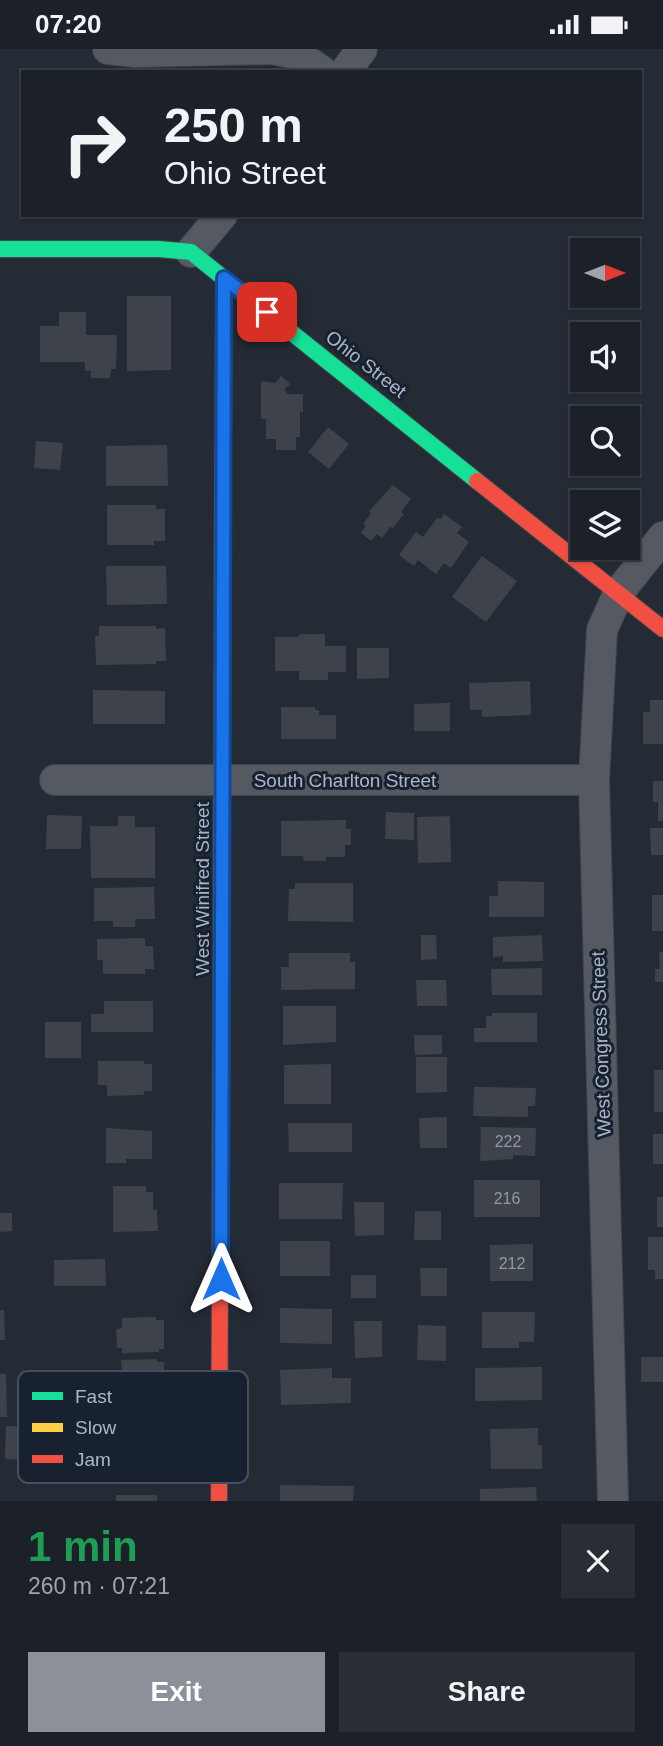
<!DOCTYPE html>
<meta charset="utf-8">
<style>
:root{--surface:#1c2028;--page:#292d34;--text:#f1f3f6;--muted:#a0a3a8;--line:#3a3e45;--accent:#8c9099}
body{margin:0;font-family:Arial,sans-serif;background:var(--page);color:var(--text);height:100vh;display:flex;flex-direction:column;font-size:26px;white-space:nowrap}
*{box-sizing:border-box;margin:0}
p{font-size:23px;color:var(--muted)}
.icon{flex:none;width:38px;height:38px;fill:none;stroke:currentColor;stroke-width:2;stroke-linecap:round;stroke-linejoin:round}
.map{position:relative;height:1452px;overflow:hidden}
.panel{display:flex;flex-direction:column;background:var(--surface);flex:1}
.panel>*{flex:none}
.banner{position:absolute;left:21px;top:21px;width:621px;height:147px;border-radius:0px;box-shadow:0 2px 5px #0004,0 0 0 2px var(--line);background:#1c2028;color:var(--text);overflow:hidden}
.needle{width:46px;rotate:90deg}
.controls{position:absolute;left:570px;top:189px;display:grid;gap:14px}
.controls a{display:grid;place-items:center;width:70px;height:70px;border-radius:0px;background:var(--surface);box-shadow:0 2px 5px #0004,0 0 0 2px var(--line);font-size:35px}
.pin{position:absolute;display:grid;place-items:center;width:60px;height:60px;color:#fff;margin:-30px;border-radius:14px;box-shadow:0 4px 10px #0006}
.me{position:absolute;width:77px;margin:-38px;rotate:0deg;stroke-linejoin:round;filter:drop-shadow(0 0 5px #0008)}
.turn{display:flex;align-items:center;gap:24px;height:147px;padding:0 28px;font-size:32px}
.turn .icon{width:91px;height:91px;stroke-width:2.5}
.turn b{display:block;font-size:49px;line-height:60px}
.round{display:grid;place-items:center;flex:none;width:74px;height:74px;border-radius:0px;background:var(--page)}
.summary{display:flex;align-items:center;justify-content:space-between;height:119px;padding:0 28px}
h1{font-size:42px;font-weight:600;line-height:52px;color:#1e9e55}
.button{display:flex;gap:14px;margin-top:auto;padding:14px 28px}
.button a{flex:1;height:80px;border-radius:0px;background:var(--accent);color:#fff;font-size:28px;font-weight:600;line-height:80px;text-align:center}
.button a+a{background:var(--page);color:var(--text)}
.status{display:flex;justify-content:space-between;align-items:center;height:49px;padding:0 35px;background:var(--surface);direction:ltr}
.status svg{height:19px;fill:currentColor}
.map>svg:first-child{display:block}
</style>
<div class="status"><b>07:20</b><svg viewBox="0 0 49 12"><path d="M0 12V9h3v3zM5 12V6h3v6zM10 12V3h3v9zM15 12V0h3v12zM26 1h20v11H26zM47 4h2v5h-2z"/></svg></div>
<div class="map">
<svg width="663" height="1452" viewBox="0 0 663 1452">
<rect width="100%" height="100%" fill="#252b35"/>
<g fill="#3d424b">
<path d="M127,247H171V321L127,322Z"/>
<path d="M59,263H86V286H117L116,320H111L110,329H91V322H85V313H40V277H59Z"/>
<path d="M281,327L290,335L284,341L288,345H303V363H300V388H296V401H276V390H266V370H261V332L275,334Z"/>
<path d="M328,378L349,395L329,420L308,403Z"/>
<path d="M36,392L63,394L60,421L34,419Z"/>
<path d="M167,396L168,437H106V397Z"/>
<path d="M393,436L411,450L401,463L404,465L393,479L390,478L382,489L377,485L371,492L361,484L366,477L363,475L371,464L369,462Z"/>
<path d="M107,456H156V460H165V492H154V496H107Z"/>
<path d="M444,465L462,478L457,484L469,493L451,519L444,514L436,525L418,511L414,517L399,506L416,483L423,488L437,469L441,470Z"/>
<path d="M482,507L517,532L486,573L452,548Z"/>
<path d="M106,517H166L167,555L107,556Z"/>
<path d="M99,577H156V580L165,579L166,612H156V615L96,616L95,587H99Z"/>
<path d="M300,585H325V597H346V623H328V631H299V622H275V588H298Z"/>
<path d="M357,599H389V629L357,630Z"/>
<path d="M530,632L531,666L482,668V661H470L469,634Z"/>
<path d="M93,641L165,642V675H93Z"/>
<path d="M650,651H663V695H643V663H650Z"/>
<path d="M450,654V682H414V655Z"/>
<path d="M281,658H315V661H319V666H336V690H281Z"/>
<path d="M653,732H663V772H658V753H653Z"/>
<path d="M386,763L414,764V791L385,790Z"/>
<path d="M47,766L82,767L81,800H46Z"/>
<path d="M118,767H135V778H155V829H91L90,777H118Z"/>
<path d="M450,767L451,813L418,814L417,768Z"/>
<path d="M346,771V780H351V796H345V808H326V812H304L303,807H281V772Z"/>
<path d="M650,779H663V806H651Z"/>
<path d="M498,832L544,833V868H489V847H498Z"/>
<path d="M295,834H353V873L288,872L289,840H295Z"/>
<path d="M154,838L155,870H135V878H113V872H94V839Z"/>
<rect x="652" y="846" width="11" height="36"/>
<path d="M421,886H436L437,910L421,911Z"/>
<path d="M542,886L543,912L503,913V907L493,908V888Z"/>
<path d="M145,889V897H153L154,920H145V925H103V911H97V890Z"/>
<path d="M659,903H663V933H655V920H660Z"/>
<path d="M289,904H350V913H355V940L281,941V918H289Z"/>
<path d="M542,919V946H492L491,920Z"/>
<path d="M416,931H446L447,957H417Z"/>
<path d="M104,952H153V983H91V965H104Z"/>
<path d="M283,957H336V993L283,996Z"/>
<path d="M492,964H537V993H474V979H486V967H492Z"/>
<rect x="45" y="973" width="36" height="36"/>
<path d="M414,986H442V1005L415,1006Z"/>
<path d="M416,1008H447V1043L416,1044Z"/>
<path d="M98,1012H144V1015H152V1042H144V1046L107,1047V1036H98Z"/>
<path d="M331,1015V1055H284V1016Z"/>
<rect x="654" y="1021" width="9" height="42"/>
<path d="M474,1038L536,1039L535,1057H528V1068L473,1067Z"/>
<path d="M447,1068V1099H420L419,1069Z"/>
<path d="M288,1074H352V1103H289Z"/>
<path d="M481,1078L536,1079L535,1107L513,1106V1110L480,1112Z"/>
<path d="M106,1079L152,1082V1110H126V1114H106Z"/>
<rect x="653" y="1085" width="10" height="30"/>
<rect x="474" y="1131" width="66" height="37"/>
<path d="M279,1134H343L342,1170H279Z"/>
<path d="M113,1137H146V1143H153V1161H157L158,1182L113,1183Z"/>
<rect x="657" y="1148" width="6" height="30"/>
<path d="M354,1153H384V1186L355,1187Z"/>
<path d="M415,1162H441V1191H414Z"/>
<path d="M0,1164H12V1182L0,1183Z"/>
<path d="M648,1188H663V1230H655V1221H648Z"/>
<rect x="280" y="1192" width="50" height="35"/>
<path d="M533,1195V1232H490V1196Z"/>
<path d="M105,1210L106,1237H54V1211Z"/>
<path d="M420,1219H447V1247H421Z"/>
<rect x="351" y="1226" width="25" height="23"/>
<path d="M280,1259L332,1260V1295L280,1294Z"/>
<path d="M0,1261H4L5,1291H0Z"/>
<path d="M482,1263H535L534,1293H519V1299H482Z"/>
<path d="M156,1268V1271H164V1300H159V1303L122,1304V1299H117L116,1280L122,1279V1269Z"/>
<path d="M354,1272H382V1308L355,1309Z"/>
<path d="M418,1276L446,1277V1312L417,1311Z"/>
<rect x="641" y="1308" width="22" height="25"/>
<path d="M157,1310V1313H164V1342H157V1346H122V1342H116V1321H122L121,1311Z"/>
<path d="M542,1318V1351L475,1352V1319Z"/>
<path d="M332,1319V1329H351V1354L281,1356L280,1321Z"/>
<path d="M0,1325H6L7,1368H0Z"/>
<path d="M6,1377L37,1378L36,1412L5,1410Z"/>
<path d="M538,1379V1396H542V1420H491L490,1380Z"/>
<path d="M280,1436L354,1437L353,1452H280Z"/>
<path d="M536,1438L537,1452H480V1440Z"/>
<rect x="116" y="1446" width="41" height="6"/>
</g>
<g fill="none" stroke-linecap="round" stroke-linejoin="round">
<defs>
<g id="street">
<path d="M108,0L136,3L272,0L297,5L323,23"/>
<path d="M345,23L362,0"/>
<path d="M191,203L222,166"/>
<path d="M55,731H594"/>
<path d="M613,1452L594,731L602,581L619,543L663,488"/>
</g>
<path id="fast" d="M0,200H159L191,203L477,432"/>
<path id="slow" d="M221,983L223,386"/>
<g id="jam">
<path d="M223,386L224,229"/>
<path d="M477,432L663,580"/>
<path d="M219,1452L221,983"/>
</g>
</defs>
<use href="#street" stroke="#41464d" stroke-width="32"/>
<use href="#fast" stroke="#41464d" stroke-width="18"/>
<use href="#slow" stroke="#41464d" stroke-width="18"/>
<use href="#jam" stroke="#41464d" stroke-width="18"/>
<use href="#street" stroke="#555a62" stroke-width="30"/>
<use href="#fast" stroke="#16e098" stroke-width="16"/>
<use href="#slow" stroke="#ffcf43" stroke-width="16"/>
<use href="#jam" stroke="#f24e42" stroke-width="16"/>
</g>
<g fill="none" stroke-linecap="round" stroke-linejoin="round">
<defs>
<path id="route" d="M221,1230L224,229L267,263"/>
</defs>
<use href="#route" stroke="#114b97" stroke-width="18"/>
<use href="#route" stroke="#1a73e8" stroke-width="12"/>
</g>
<g text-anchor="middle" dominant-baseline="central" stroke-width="6" stroke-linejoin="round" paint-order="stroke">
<g font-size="16" fill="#9199a8">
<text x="508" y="1092">222</text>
<text x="507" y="1149">216</text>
<text x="512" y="1214">212</text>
</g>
<g font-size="19" fill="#adb6c7" stroke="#18212f">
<text transform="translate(366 315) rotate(38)">Ohio Street</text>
<text x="345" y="731">South Charlton Street</text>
<text transform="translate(202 840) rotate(-90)">West Winifred Street</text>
<text transform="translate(601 995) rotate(-92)">West Congress Street</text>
</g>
</g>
<rect x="18" y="1322" width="230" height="112" rx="10" fill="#18212f" stroke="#454e5d" stroke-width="2"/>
<rect x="32" y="1343" width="31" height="8" fill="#16e098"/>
<rect x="32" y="1374" width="31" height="9" fill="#ffcf43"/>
<rect x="32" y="1406" width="31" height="8" fill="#f24e42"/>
<g font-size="19" fill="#adb6c7">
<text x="75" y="1354">Fast</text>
<text x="75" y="1385">Slow</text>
<text x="75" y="1417">Jam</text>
</g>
</svg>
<div class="controls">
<a><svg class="needle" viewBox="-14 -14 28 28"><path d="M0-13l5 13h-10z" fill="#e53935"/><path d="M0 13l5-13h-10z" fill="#a0a3a8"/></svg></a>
<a><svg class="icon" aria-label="sound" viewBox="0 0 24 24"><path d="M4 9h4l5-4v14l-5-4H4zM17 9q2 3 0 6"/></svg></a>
<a><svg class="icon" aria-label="search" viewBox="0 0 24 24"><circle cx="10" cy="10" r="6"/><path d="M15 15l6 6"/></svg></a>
<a><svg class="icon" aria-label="layers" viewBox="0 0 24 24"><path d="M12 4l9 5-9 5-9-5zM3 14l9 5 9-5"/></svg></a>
</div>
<div class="pin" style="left:267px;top:263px;background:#d93025"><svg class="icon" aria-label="arrive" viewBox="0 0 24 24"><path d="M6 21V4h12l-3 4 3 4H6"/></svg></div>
<svg class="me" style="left:221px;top:1230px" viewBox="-20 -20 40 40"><path d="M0-17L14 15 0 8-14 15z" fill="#1a73e8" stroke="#fff" stroke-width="4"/></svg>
<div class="banner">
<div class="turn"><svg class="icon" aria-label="right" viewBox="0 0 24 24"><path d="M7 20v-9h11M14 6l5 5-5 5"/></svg><div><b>250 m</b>Ohio Street</div></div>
</div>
</div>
<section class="panel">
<div class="summary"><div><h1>1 min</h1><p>260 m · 07:21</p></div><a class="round"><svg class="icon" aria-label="close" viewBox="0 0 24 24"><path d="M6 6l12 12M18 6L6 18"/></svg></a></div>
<div class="button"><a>Exit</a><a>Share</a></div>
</section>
